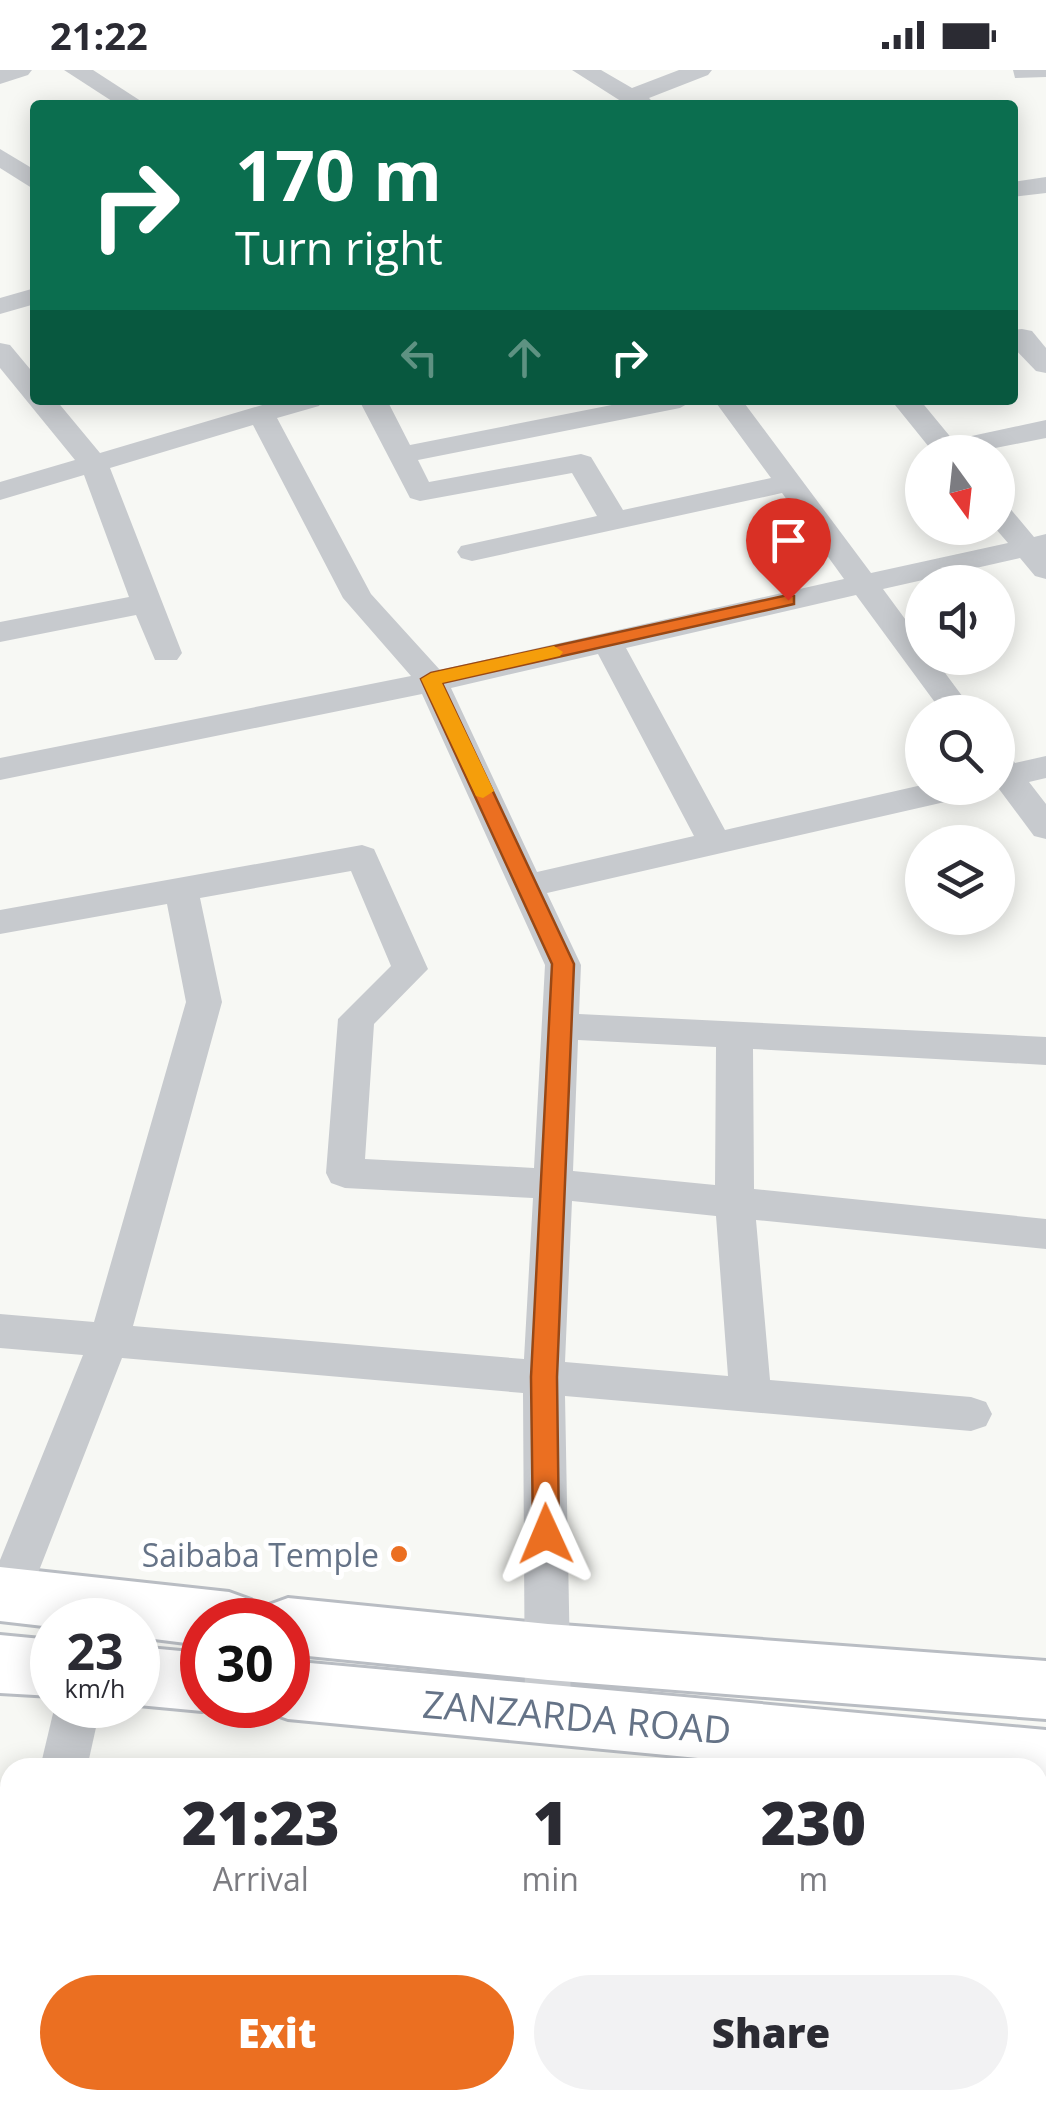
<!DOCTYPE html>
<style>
:root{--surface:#fff;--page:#f2f2f3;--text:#2b2b33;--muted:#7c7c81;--accent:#eb6f21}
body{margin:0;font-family:"Open Sans",sans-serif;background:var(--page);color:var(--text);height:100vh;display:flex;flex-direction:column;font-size:38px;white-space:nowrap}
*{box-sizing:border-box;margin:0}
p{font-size:32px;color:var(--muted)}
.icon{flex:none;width:55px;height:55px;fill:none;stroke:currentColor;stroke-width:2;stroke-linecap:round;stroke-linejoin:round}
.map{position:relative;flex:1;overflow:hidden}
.drawer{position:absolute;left:0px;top:1688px;width:1048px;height:352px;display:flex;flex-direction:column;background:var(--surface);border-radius:30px 30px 0 0;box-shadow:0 5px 25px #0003}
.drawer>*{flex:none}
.guide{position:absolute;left:30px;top:30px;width:988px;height:305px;border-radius:10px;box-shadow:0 5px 25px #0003;background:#0b6e4f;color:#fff;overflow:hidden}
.needle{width:65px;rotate:165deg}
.tools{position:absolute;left:905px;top:365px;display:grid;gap:20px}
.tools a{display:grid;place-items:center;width:110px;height:110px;border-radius:50%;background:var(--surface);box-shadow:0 5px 25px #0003;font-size:50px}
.speed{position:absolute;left:30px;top:1528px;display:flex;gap:20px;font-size:50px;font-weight:700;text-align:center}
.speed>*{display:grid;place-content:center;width:130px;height:130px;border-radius:50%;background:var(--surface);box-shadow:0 5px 25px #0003;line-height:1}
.speed small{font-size:25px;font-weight:400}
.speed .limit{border:15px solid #d22;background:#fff;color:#111}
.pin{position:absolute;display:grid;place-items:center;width:85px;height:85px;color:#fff;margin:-102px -42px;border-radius:50% 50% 50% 0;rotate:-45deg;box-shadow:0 0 10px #0007}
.pin .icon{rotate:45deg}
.me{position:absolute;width:110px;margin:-55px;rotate:359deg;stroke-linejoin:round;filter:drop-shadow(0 0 8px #0008)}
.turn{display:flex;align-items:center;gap:35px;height:210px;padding:0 40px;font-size:45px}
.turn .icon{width:130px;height:130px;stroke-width:2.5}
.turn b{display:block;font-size:70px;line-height:85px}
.lanes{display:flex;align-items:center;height:95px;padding:0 40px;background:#0003;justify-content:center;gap:50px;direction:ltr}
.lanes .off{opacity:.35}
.eta{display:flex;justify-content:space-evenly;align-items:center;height:170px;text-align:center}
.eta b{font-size:60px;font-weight:800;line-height:70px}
.primary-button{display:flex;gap:20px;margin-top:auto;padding:20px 40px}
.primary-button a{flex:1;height:115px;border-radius:60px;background:var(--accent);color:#fff;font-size:40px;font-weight:800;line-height:115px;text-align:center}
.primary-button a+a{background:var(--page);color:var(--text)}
.status{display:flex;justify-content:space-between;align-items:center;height:70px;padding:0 50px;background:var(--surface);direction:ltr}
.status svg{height:28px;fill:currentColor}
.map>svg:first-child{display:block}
</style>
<div class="status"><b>21:22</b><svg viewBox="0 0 49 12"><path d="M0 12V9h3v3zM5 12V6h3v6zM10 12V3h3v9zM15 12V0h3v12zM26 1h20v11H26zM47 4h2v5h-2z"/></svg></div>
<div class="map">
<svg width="1046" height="2039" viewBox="0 0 1046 2039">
<rect width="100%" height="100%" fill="#f7f8f4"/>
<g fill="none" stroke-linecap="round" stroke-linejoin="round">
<defs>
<g id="secondary">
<path d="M0,1497L229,1522L251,1530L260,1549L266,1536L288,1528L548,1554L1046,1591V1649L548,1610L288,1584V1550H202V1575L138,1567V1550H52V1557L0,1551Z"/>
<path d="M0,1565L52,1570V1626L0,1623Z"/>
<path d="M138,1577L202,1583V1635H218L202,1641L138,1635Z"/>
<path d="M288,1591L1046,1660V1720L1038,1719V1698H803L288,1649L265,1641L263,1635H288Z"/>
</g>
</defs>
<use href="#secondary" stroke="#b9bdc3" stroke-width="6"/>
<g fill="#c7cace" fill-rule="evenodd">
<path d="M0,0H32L28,5L0,14Z"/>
<path d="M64,0H93L147,35H118Z"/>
<path d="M572,0H601L632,18L679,0H712L708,5L649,28L656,35H627Z"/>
<path d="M1013,0H1046V7L1015,8Z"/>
<path d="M0,79L35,100V120L0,98Z"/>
<path d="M1046,107V123L1012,127V112Z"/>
<path d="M35,218V234L0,244V228Z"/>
<path d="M1022,259L1032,261L1046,278V303L1036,301L1012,276V260Z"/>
<path d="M0,273L10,275L35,305V330H56L100,383L279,330H323L319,336L277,348L371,524L440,600L844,509L782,423L472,491L461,488L457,482L461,476L597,446L572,403L420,431L410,428L359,330H387L410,375L637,330H694L680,338L418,390L429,412L581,384L591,387L623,440L771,408L714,330H742L871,503L1008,473L995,458L998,433L1008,436L1034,467L1046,464V509L1035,506L1020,488L883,519L922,572V588H934L974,642H942L856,525L626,578L725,760L922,715L975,718L970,726L958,729L547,823L581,895L579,944L1046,967V995L753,979L754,1119L1046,1149V1179L756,1150L770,1310L971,1327L986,1332L992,1344L986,1356L971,1361L565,1326L571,1644L564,1659L548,1665L532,1659L525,1644L523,1323L122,1288L24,1539L8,1545L0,1542V1490L83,1285L0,1278V1244L94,1252L186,932L167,834L0,864V840L362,775L374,779L428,899L374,954L365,1089L534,1098L545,895L422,624L0,710V688L411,606L343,528L253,355L110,398L182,583L177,590H155L136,545L0,572V552L129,527L84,405L0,430V412L75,390L0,298ZM598,584L694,766L537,802L451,618ZM351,801L391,896L338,949L326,1103L331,1113L345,1118L533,1128L524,1289L133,1256L222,932L200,828ZM578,970L716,977L715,1115L573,1101ZM572,1131L716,1146L728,1306L565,1292Z"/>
<path d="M891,330H920L953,370L1046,350V368L975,382H933Z"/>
<path d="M998,683L1010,686L1015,693L1046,686V708L1029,712L1046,734V769L1034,766L999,719L993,718H998Z"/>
<path d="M55,1635H101L87,1698H40Z"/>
<path d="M10,1884V1970L0,1974V1889Z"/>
<path d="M1038,2024L1044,2039H933L929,2030H1038Z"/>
<path d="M164,2030H216L214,2039H162Z"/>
</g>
<use href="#secondary" fill="#fff" fill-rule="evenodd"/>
</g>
<path fill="#eb6f21" stroke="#994815" stroke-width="2.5" d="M788,525L794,526V534L442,613L574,894L557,1307L559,1464L556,1472L546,1475L537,1472L533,1464L531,1307L552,894L421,609L431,603Z"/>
<path fill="#f59e0b" d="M554,576L563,582L560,586L442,613L494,721L483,728L476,726L421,609L431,603Z"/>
<circle fill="#eb6f21" stroke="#fff" stroke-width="4" cx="399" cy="1484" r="10"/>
<g text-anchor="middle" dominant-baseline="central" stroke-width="10" stroke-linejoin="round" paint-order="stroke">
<g font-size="32" fill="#657387" stroke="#fff" text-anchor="end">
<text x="379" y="1484">Saibaba Temple</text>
</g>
<g font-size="38" fill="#657387" stroke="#fff">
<text transform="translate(577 1646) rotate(5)">ZANZARDA ROAD</text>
</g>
</g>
</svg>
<div class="tools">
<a><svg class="needle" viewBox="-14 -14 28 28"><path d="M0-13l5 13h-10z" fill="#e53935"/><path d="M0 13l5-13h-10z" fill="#7c7c81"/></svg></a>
<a><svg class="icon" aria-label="sound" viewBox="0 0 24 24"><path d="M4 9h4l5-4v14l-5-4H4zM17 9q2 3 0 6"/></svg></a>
<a><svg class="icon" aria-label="search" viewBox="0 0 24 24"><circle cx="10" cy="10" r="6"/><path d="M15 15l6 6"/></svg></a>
<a><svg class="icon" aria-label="layers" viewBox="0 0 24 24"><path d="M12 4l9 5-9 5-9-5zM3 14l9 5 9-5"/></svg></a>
</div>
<div class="speed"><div>23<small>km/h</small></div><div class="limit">30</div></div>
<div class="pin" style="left:788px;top:530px;background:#d93025"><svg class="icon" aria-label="arrive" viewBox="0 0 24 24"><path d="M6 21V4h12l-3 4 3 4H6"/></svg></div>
<svg class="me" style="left:546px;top:1464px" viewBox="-20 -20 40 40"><path d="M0-17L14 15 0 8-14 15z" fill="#eb6f21" stroke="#fff" stroke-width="4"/></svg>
<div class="guide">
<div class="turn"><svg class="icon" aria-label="right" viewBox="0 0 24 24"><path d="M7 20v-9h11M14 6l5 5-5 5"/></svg><div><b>170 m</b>Turn right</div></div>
<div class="lanes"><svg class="icon off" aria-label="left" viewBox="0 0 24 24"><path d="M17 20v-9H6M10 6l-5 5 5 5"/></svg><svg class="icon off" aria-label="ahead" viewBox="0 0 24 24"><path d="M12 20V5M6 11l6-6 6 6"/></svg><svg class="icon" aria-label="right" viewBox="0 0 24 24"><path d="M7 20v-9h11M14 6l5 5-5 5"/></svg></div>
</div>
<section class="drawer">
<div class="eta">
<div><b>21:23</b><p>Arrival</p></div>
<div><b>1</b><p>min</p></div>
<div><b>230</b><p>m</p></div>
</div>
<div class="primary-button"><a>Exit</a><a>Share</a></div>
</section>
</div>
